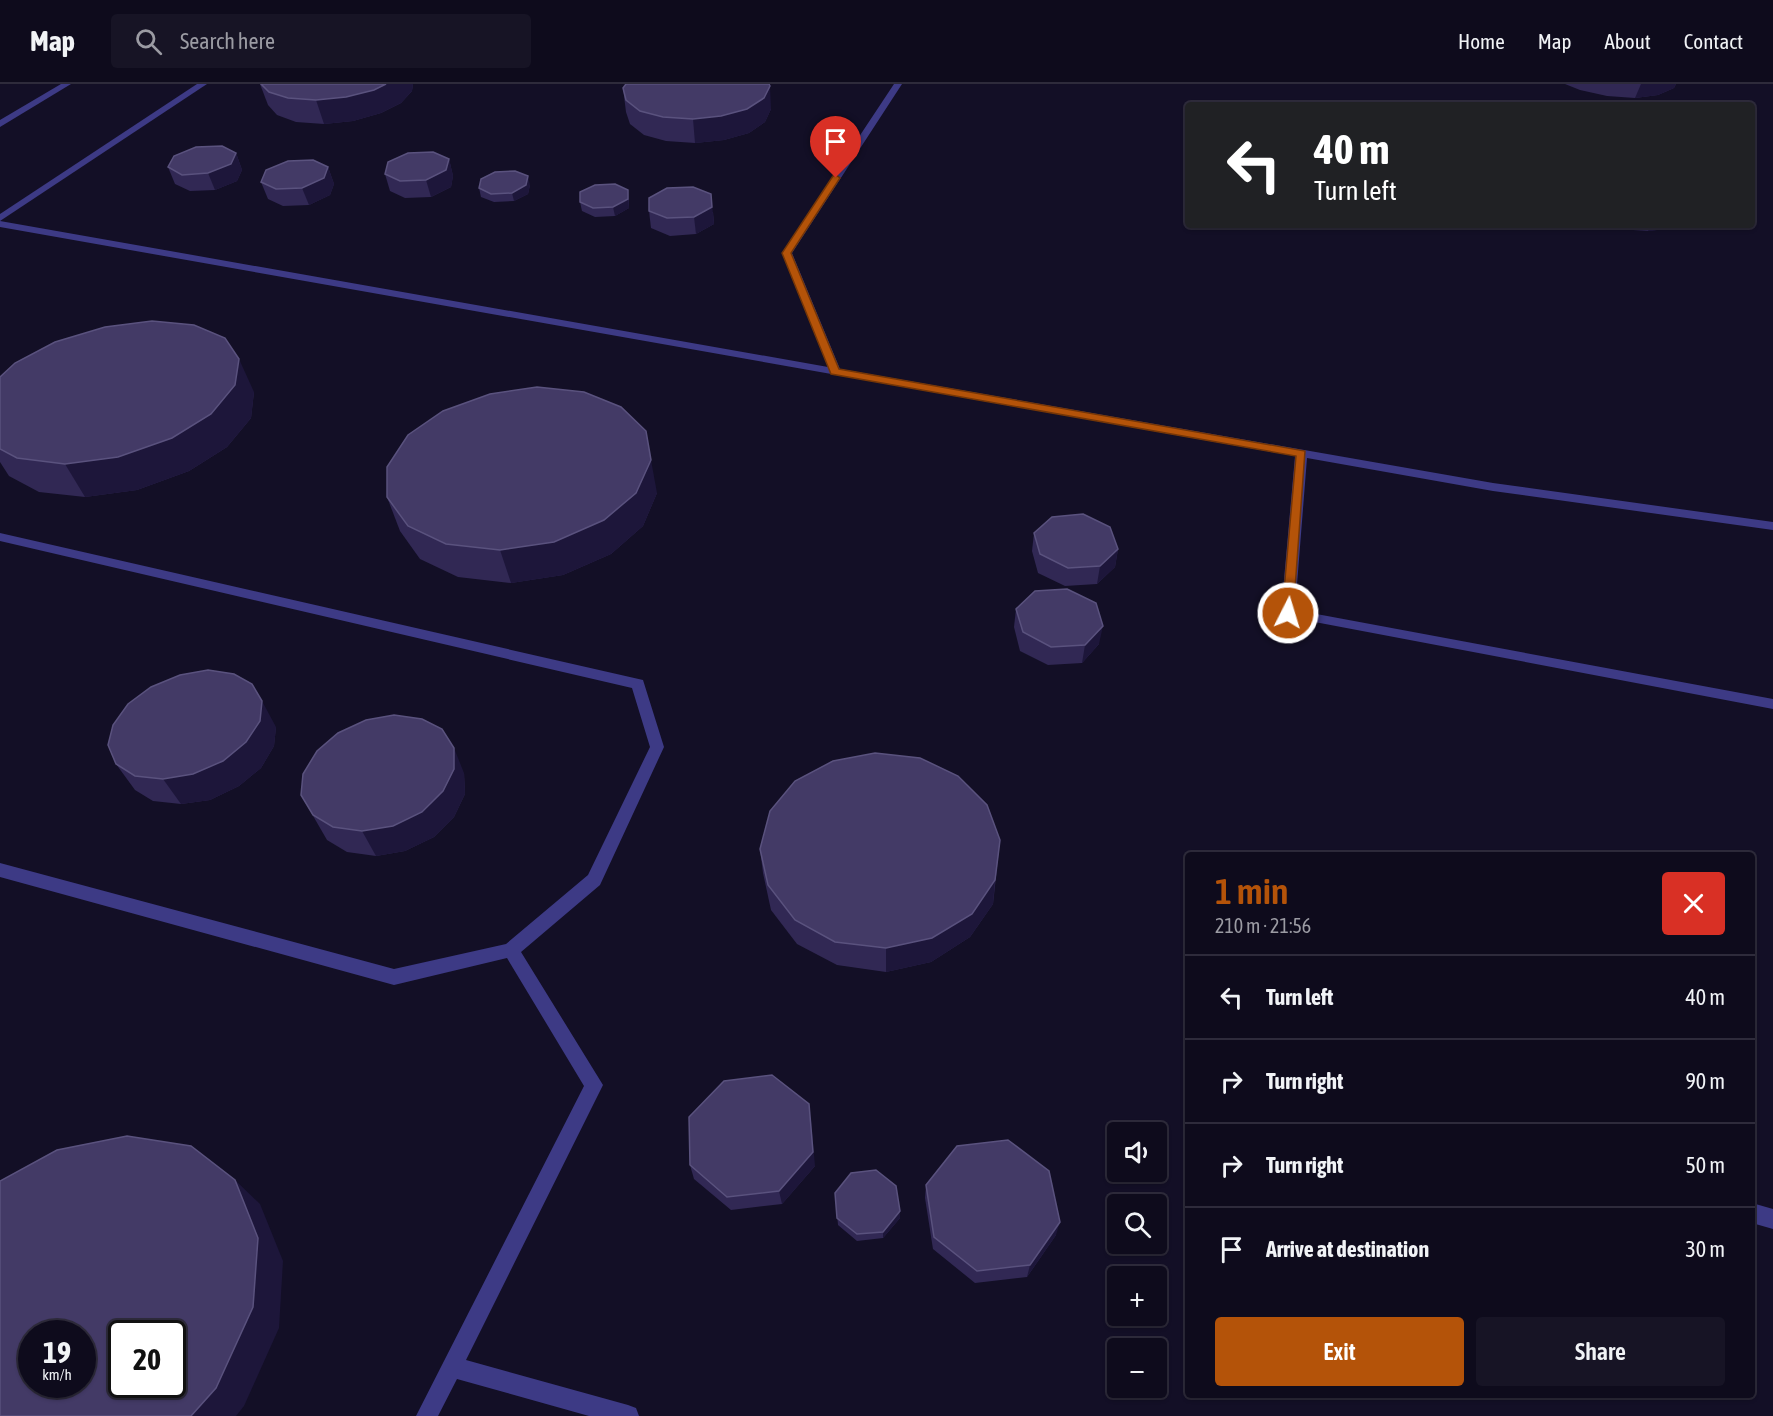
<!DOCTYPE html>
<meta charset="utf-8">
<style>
:root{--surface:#0e0b1c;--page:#171425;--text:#f1f3f6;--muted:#9b9ba3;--line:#2e2b3b;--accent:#b45309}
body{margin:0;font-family:"Asap Condensed",sans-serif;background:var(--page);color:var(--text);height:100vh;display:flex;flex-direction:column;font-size:22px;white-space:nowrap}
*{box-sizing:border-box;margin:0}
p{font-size:20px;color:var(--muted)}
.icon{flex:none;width:33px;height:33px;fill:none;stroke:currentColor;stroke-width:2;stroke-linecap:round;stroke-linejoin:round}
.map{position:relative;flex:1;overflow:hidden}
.drawer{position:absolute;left:1185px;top:768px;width:570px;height:546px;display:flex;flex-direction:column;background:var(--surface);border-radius:6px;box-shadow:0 2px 4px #0004,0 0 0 2px var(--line)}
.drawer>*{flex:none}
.banner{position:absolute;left:1185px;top:18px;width:570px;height:126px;border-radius:6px;box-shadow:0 2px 4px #0004,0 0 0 2px var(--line);background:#202124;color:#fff;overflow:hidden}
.controls{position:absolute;left:1107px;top:1038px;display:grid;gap:12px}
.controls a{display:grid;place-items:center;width:60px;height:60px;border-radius:6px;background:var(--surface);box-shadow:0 2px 4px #0004,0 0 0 2px var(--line);font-size:30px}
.speed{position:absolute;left:18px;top:1236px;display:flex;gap:12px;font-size:30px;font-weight:700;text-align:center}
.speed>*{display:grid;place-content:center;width:78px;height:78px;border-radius:50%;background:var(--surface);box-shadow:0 2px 4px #0004,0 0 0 2px var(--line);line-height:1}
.speed small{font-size:15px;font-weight:400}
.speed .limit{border:3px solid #111;border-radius:9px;background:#fff;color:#111}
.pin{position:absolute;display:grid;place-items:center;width:51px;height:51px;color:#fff;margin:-62px -26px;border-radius:50% 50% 50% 0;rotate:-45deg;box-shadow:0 0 6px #0007}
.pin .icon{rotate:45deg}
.me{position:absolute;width:66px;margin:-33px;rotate:5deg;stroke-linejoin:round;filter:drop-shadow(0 0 4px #0008)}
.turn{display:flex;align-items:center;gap:21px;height:126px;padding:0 30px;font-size:27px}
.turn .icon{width:78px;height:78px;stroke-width:2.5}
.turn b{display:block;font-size:42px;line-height:51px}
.round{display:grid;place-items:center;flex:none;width:63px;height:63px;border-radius:6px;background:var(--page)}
.headline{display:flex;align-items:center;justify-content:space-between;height:102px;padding:0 30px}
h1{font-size:36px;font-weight:600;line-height:45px;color:var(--accent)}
.action{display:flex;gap:12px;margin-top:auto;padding:12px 30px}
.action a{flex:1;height:69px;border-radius:6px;background:var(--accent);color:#fff;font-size:24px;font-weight:600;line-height:69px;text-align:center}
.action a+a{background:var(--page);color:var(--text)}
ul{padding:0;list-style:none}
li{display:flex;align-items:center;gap:18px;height:84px;padding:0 30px;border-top:2px solid var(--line)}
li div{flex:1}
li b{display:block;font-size:22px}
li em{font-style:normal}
header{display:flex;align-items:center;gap:36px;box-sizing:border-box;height:84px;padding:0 30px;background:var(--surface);border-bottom:2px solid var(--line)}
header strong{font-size:28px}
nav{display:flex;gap:33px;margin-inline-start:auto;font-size:21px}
.search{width:420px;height:54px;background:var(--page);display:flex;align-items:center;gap:15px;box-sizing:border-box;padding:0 21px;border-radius:6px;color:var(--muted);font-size:22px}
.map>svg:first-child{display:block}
</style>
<header>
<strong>Map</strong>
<div class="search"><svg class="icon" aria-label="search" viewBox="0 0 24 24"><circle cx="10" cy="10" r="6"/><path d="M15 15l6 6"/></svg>Search here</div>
<nav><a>Home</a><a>Map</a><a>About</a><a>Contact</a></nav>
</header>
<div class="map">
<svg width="1773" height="1332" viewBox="0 0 1773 1332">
<rect width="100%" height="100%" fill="#130f26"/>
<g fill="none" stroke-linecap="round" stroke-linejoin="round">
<g fill="#3d3a85" fill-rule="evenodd">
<path d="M61,0H71L0,43V36Z"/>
<path d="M197,0H207L0,137V130Z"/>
<path d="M894,0H902L792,169L840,285L1493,399L1773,438V446L1493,407L1307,374L1295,526L1773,615V625L1283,532L1281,529L1295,372L0,143V137L828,283L782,169Z"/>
<path d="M0,449L643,596L664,663L600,801L521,868L603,1001L466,1276L628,1321L636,1324L639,1332H589L457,1295L438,1332H416L584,1002L507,874L394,901L0,793V779L394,885L506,860L588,791L650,663L632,604L0,457Z"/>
<path d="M1752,1119L1773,1125V1145L1752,1139Z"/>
</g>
</g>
<g fill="#312854">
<path d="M260,0H413L412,7L401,19L381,29L353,37L324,40L296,38L277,31L268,21Z"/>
<path d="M1565,0H1676L1674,4L1658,11L1635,14L1607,12L1580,6Z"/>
<path d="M623,4L771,25L765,38L749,49L724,56L695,59L666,57L644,51L630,40L626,28Z"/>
<path d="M236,69L242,86L237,97L215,106L190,107L175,100L168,83Z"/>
<path d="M449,75L453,92L451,103L431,113L405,114L390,107L385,90Z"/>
<path d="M328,83L334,100L330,111L309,121L283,122L268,115L261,98Z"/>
<path d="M530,101L528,110L514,117L494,118L481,113L479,104Z"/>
<path d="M629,115V124L615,132L595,133L582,127L580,118Z"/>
<path d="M649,127L713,128L714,140L696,150L670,152L651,144Z"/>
<path d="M1590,141H1687L1684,143L1648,147L1603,144Z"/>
<path d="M0,293L254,308L251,334L227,363L189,387L137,406L85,413L39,408L9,392L0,378Z"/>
<path d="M657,409L643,442L611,470L563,491L511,499L458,493L420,475L400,447L387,413Z"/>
<path d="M1034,449L1118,465L1115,483L1097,500L1065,502L1038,489L1032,467Z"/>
<path d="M1016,525L1099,560L1082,579L1048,581L1020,567L1014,543Z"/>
<path d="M276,643L274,662L261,684L239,702L210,716L181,720L153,717L135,706L116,680Z"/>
<path d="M464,689L465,710L454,733L434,753L405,767L376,772L347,768L327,756L301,711Z"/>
<path d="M1000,756L993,820L970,853L931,878L886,888L837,881L797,860L771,826L763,789L760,765Z"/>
<path d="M690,1081L815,1082L782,1120L731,1126L694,1095Z"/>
<path d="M926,1101L1056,1151L1027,1193L975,1199L933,1165L925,1114Z"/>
<path d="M835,1109L900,1134L883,1154L857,1157L838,1141Z"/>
</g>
<g fill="#1d163a">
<path d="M386,0H413L412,7L401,19L381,29L353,37L324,40L316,16Z"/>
<path d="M1641,0H1676L1674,4L1658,11L1635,14Z"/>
<path d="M770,2L771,25L765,38L749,49L724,56L695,59L693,35Z"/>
<path d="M236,69L242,86L237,97L215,106L208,89Z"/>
<path d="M449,75L453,92L451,103L431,113L426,96Z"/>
<path d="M328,83L334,100L330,111L309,121L302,104Z"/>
<path d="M528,92L530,101L528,110L514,117L512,109Z"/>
<path d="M628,106L629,124L615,132L613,123Z"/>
<path d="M711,110L714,140L696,150L694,133Z"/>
<path d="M1651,141H1687L1684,143L1648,147Z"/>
<path d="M239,275L254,308L251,334L227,363L189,387L137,406L85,413L65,380Z"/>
<path d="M651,376L657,409L643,442L611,470L563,491L511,499L500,466Z"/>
<path d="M1118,465L1115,483L1097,500L1100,482Z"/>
<path d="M1103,542L1099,560L1082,579L1085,561Z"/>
<path d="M262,617L276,643L274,662L261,684L239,702L210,716L181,720L163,695Z"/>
<path d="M454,664L464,689L465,710L454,733L434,753L405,767L376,772L362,747Z"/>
<path d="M995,796L993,820L970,853L931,878L886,888V864Z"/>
<path d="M811,1035L815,1082L782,1120L779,1107Z"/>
<path d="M235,1096L260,1120L283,1177L279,1244L244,1322L236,1332H191Z"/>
<path d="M900,1127V1134L883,1154V1148Z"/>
<path d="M1060,1138L1056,1151L1027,1193L1030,1181Z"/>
</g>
<g fill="#433a66" stroke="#5a527e" stroke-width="1.5" fill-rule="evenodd">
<path d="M261,0H386L374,6L346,13L316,16L288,14L269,8Z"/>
<path d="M626,0H769L770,2L764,14L747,25L721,32L693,35L663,33L640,27L626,16L623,4Z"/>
<path d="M222,62L236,69L231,80L208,89L182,91L168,83L174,72L196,63Z"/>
<path d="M433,68L449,75L446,86L426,96L400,97L385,90L388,78L408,69Z"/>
<path d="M313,76L328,83L324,94L302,104L276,105L261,98L266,86L288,77Z"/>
<path d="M515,87L528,92L526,101L512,109L491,110L479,104L481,95L495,88Z"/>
<path d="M615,100L628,106V115L613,123L593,124L580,118V108L595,101Z"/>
<path d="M693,103L711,110L712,123L694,133L667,134L649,127V114L667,104Z"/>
<path d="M152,237L194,241L225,254L239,275L235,301L211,330L172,354L118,373L65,380L17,374L0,365V293L15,279L55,258L105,243Z"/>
<path d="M537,303L584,308L621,323L646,347L651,376L636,409L604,436L554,458L500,466L446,460L408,442L387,413V383L408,351L443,327L490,310Z"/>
<path d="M1083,430L1110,443L1118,465L1100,482L1068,484L1040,470L1034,449L1052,433Z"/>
<path d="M1067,505L1096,519L1103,542L1085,561L1051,563L1023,548L1016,525L1035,507Z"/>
<path d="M208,586L234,590L252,600L262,617L260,637L246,658L223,677L193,690L163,695L135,692L116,680L108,661L113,641L128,620L151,603L180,591Z"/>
<path d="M394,631L422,635L442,645L454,664V685L443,707L422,728L393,742L362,747L333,743L313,731L301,711L303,690L317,667L338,649L366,636Z"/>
<path d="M875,669L920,674L958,692L987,721L1000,756L995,796L972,830L932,854L886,864L835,858L795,836L768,801L760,765L770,727L795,697L833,677Z"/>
<path d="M772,991L809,1020L813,1068L779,1107L727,1113L690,1081L689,1033L724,997Z"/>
<path d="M127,1052L191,1062L235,1096L258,1154L253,1223L216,1304L191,1332H0V1097L57,1066ZM32,1250H82V1300H32ZM122,1250H172V1300H122Z"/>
<path d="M1008,1056L1049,1087L1060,1138L1030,1181L977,1187L934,1153L926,1101L957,1062Z"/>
<path d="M876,1086L896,1102L900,1127L883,1148L857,1150L837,1134L835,1109L851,1089Z"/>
</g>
<path fill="#b45309" stroke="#753606" stroke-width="1.5" d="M836,91L840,94L791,169L839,285L1305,367L1293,532L1288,533L1282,529L1296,372L831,290L782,169L833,92Z"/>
</svg>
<div class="controls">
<a><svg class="icon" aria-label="sound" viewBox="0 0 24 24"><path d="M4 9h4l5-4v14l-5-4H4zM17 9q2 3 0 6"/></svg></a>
<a><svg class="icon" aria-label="search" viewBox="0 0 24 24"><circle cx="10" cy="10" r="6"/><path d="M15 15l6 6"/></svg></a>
<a>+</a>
<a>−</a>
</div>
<div class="speed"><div>19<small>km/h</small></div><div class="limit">20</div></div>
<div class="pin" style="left:836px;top:94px;background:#d93025"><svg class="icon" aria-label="arrive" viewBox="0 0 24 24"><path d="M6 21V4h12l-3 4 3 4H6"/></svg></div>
<svg class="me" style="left:1288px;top:529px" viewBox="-20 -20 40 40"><circle r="17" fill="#b45309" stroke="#fff" stroke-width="3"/><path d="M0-11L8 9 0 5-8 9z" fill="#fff"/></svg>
<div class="banner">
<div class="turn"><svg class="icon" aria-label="left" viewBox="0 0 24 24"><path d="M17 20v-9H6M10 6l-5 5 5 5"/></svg><div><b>40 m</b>Turn left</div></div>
</div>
<section class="drawer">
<div class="headline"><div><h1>1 min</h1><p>210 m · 21:56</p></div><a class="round" style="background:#d93025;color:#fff"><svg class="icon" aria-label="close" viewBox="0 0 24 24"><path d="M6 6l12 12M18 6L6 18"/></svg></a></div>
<ul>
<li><svg class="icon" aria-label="left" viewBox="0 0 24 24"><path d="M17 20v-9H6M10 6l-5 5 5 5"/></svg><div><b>Turn left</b></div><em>40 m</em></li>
<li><svg class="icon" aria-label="right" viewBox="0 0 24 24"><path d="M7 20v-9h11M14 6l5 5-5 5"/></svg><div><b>Turn right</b></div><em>90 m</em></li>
<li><svg class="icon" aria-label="right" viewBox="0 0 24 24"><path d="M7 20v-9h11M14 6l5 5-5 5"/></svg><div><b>Turn right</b></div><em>50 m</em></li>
<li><svg class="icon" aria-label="arrive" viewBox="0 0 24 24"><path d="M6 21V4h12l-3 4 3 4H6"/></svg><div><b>Arrive at destination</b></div><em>30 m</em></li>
</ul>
<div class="action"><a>Exit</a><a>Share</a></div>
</section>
</div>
